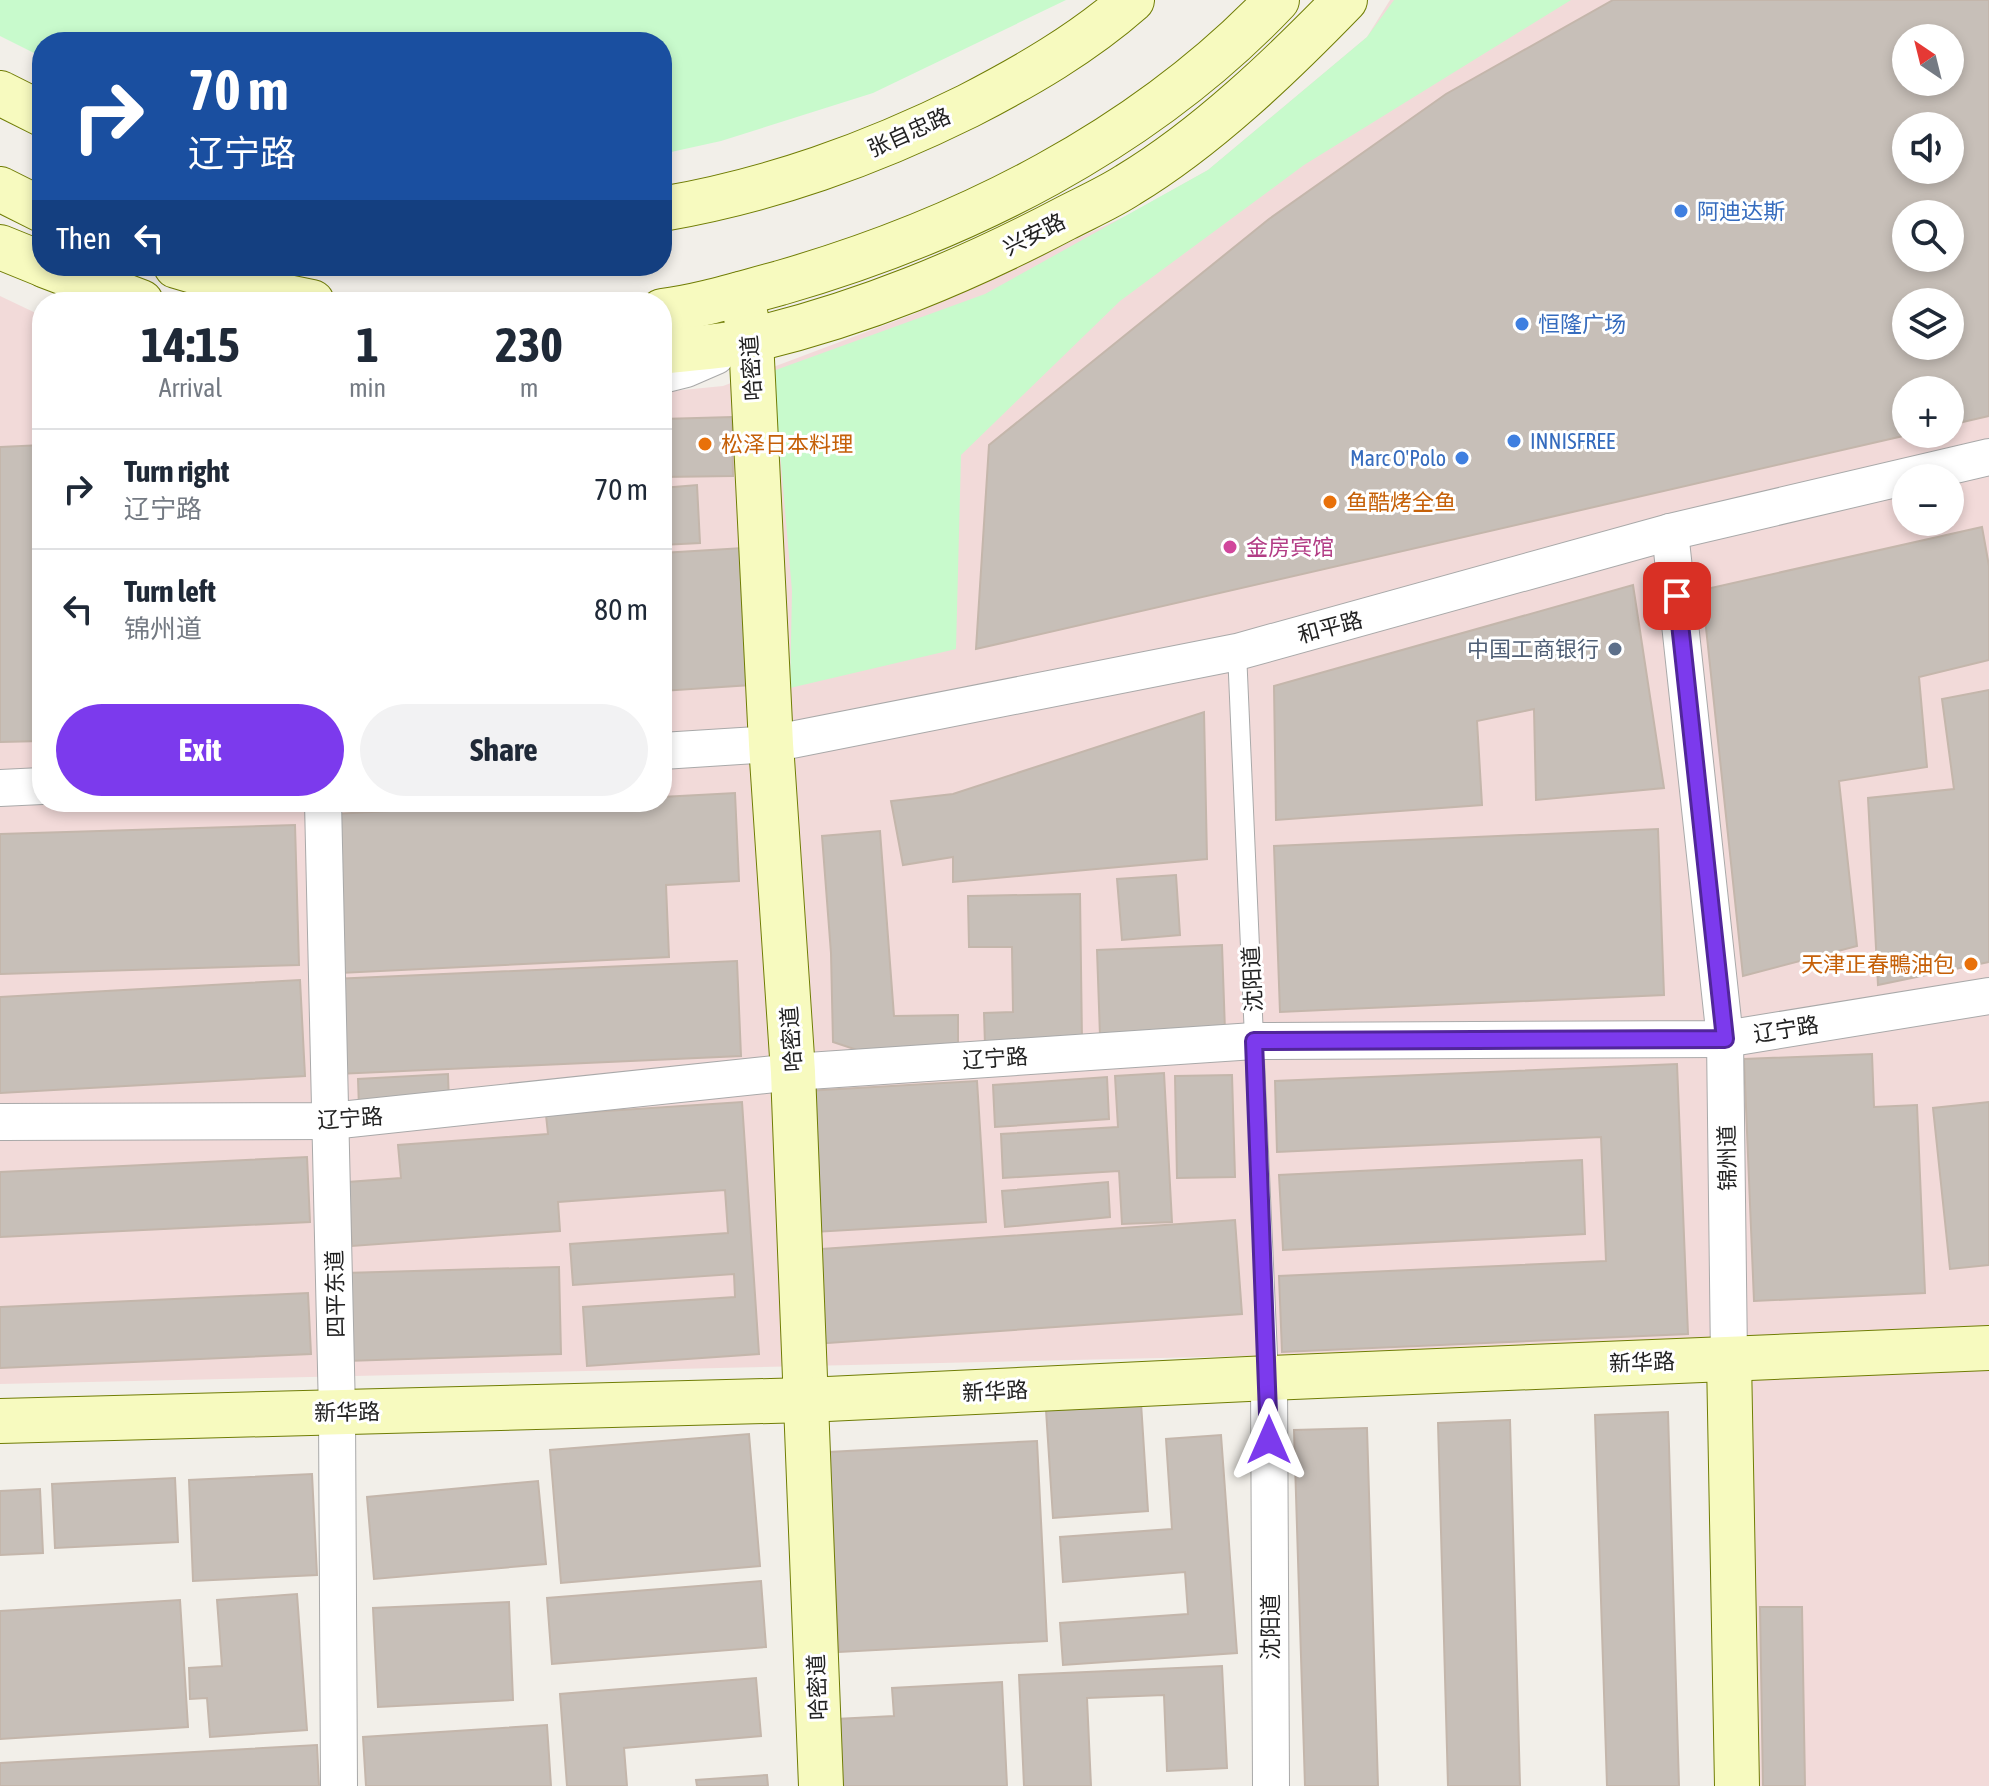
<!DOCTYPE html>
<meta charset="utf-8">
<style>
:root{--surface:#fff;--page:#f2f2f3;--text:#1f2937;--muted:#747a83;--line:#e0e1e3;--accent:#7c3aed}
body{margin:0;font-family:"Asap Condensed","Noto Sans SC",sans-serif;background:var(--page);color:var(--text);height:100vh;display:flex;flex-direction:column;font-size:30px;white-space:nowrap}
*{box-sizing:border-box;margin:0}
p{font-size:26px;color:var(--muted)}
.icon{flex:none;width:44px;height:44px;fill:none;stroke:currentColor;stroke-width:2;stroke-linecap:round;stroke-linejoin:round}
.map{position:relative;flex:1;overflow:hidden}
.panel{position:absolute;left:32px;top:292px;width:640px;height:520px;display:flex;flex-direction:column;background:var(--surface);border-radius:32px;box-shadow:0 4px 12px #0003}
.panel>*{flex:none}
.hud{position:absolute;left:32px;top:32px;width:640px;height:244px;border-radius:32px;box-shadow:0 4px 12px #0003;background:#1a4fa0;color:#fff;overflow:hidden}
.needle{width:52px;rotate:325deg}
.fabs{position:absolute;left:1892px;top:24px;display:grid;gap:16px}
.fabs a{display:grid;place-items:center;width:72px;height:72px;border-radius:50%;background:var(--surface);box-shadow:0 4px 12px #0003;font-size:40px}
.pin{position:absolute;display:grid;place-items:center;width:68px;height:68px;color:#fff;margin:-34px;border-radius:16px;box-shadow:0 4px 12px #0006}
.me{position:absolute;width:88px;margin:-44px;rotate:0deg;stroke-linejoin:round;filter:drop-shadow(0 0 6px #0008)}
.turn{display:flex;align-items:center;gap:28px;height:168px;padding:0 24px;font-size:36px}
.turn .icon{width:104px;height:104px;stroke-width:2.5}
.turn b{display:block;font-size:56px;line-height:68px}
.then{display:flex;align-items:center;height:76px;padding:0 24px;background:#0003;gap:16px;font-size:30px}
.eta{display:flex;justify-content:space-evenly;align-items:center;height:136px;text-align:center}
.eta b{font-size:48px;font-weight:700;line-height:56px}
.action{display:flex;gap:16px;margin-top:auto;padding:16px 24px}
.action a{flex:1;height:92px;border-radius:48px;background:var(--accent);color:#fff;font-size:32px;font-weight:700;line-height:92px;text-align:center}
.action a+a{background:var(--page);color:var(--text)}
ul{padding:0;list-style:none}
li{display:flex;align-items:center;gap:24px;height:120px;padding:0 24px;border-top:2px solid var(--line)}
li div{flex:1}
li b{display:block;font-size:30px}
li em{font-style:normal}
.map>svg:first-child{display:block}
</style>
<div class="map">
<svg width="1989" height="1786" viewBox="0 0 1989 1786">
<rect width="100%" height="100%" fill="#f2efe9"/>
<path fill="#f2dad9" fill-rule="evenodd" d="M1390,0H1989V1786H1756L1744,1345L0,1384V296L42,316V802H662V392L723,386L914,314L1128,215L1208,170L1367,37ZM1906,38H1950V82H1906ZM1906,126H1950V170H1906ZM1906,214H1950V258H1906ZM1906,302H1950V346H1906ZM1906,390H1950V434H1906ZM1906,478H1950V522H1906Z"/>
<g fill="#c8facc">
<path d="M0,0H1066L873,93L721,141L662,154V42H42V57L0,36Z"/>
<path d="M1394,0H1571L1304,165L1120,301L961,455L956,649L790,688L792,591L773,371L985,294L1208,170L1367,37Z"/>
</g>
<g fill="#c7bfb8" stroke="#c4b6ab" stroke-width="2" fill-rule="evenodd">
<path d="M1613,0H1989V416L1950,425V390H1906V434H1912L976,649L989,445L1269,219L1446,94ZM1906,38H1950V82H1906ZM1906,126H1950V170H1906ZM1906,214H1950V258H1906ZM1906,302H1950V346H1906Z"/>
<path d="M732,417L733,476L662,477V419Z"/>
<path d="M42,445V741L0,742V447Z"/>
<path d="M697,485L700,543L662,545V488Z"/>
<path d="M1982,527L1989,566V660L1919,677L1927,767L1839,781L1857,946L1743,976L1702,590Z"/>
<path d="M743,548L751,685L662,691V553Z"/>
<path d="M1633,585L1664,788L1536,800L1534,709L1477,721L1482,805L1276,820L1274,686Z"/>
<path d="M1989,690V962L1878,985L1868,798L1954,789L1942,699Z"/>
<path d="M1204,712L1207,859L953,882V857L903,865L891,801L953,794Z"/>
<path d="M735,793L739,881L666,885L669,957L340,973L333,814L562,802H662V797Z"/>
<path d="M295,825L299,965L0,974V834Z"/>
<path d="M1658,829L1664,995L1280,1012L1274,846Z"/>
<path d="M880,831L894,1016L958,1015V1053L869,1054L833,1042L831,953L822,836Z"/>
<path d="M1176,875L1180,935L1122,940L1117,879Z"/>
<path d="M1080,894L1082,1042L985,1045L984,1013L1013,1012L1012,947H969L968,896Z"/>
<path d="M1222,945L1225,1031L1100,1036L1097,950Z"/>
<path d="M737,961L741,1056L337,1074L333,979Z"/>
<path d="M300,980L305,1076L0,1093V997Z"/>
<path d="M1872,1054L1874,1107L1917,1105L1925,1293L1754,1301L1744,1059Z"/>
<path d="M1677,1064L1688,1334L1282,1352L1279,1276L1606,1261L1601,1137L1277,1152L1275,1081Z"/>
<path d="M1164,1073L1172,1222L1122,1224L1119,1171L1003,1178L1001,1134L1118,1127L1115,1076Z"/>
<path d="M448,1074L449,1104L359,1108L358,1079Z"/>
<path d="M1232,1075L1235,1177L1177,1178L1175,1076Z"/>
<path d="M1107,1077L1109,1119L995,1127L993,1085Z"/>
<path d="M977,1081L986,1222L814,1232L806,1091Z"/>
<path d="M742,1102L759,1354L587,1366L583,1307L735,1297L734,1274L573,1285L570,1244L728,1233L725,1190L558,1202L560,1231L352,1246L348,1182L401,1178L398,1145L548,1134L546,1115Z"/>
<path d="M1989,1102V1265L1950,1269L1933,1108Z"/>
<path d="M307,1157L310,1222L0,1237V1172Z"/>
<path d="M1582,1160L1585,1234L1283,1250L1279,1175Z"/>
<path d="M1108,1182L1110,1217L1005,1227L1002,1191Z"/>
<path d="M1235,1220L1242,1314L814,1344L808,1250Z"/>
<path d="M559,1267L561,1354L346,1361L344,1273Z"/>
<path d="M308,1293L311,1354L0,1368V1307Z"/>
<path d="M1141,1403L1148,1511L1053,1518L1046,1410Z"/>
<path d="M1668,1412L1679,1786H1607L1595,1415Z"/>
<path d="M1510,1420L1520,1786H1448L1438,1423Z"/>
<path d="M1367,1428L1378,1786H1305L1294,1430Z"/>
<path d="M749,1434L760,1566L561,1583L550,1450Z"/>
<path d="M1221,1435L1237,1653L1063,1665L1060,1623L1188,1614L1185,1572L1063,1582L1060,1537L1172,1529L1166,1439Z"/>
<path d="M1037,1441L1047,1641L839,1652L829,1452Z"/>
<path d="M312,1474L317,1575L193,1581L189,1480Z"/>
<path d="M175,1478L178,1542L55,1548L52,1484Z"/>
<path d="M538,1481L546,1564L374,1579L367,1497Z"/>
<path d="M40,1489L43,1553L0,1555V1491Z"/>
<path d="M761,1581L766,1647L552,1664L547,1598Z"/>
<path d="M297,1594L307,1730L210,1737L207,1698L190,1699L189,1668L222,1666L217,1600Z"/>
<path d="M180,1600L188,1727L0,1739V1611Z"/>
<path d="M509,1602L513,1700L378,1707L373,1608Z"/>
<path d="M1760,1607H1802L1805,1786H1763Z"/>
<path d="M1222,1666L1227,1768L1167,1771L1164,1695L1087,1698L1091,1786H1024L1019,1675Z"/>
<path d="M756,1678L761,1736L624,1748L627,1786H567L560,1694Z"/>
<path d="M1002,1682L1007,1786H839L836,1719L894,1716L892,1688Z"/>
<path d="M547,1725L551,1786H366L363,1737Z"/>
<path d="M317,1745L319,1786H0V1763Z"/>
<path d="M767,1775L768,1786H697L696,1780Z"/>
</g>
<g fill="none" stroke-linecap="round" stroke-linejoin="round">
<defs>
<path id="lane" d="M1237,652L1269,1378"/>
<g id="street">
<path d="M662,375L686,369L716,356"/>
<path d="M1670,532L1725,1039L1729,1359"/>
<path d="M662,751L771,744L1237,652L1670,532L1989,457"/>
<path d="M0,788L42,786"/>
<path d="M323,802L337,1412L339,1786"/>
<path d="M0,1122L331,1121L793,1072L1254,1041L1725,1039L1989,996"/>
<path d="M1269,1378L1271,1786"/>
</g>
<g id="secondary">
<path d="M0,93L42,114"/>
<path d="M0,189L42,210"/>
<path d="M662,209C771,190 869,155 968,106C1026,76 1082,44 1132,0"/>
<path d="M0,247L42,264"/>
<path d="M46,266L141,302"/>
<path d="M176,266L268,293L312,302"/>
<path d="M741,294L751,340L771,744L793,1072L821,1786"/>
<path d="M662,311C702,306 742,293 780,283C964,230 1144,140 1277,0"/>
<path d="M662,352C692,348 723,347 752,340C864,313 963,272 1064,219C1085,208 1108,198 1128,185C1206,138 1282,65 1345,0"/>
<path d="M1729,1359L1737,1786"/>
<path d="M0,1421L806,1400L1269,1378L1989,1348"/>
</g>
</defs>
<use href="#lane" stroke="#a9a9a9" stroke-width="20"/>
<use href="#street" stroke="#a9a9a9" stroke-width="38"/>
<use href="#secondary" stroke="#707d05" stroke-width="46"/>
<use href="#lane" stroke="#fff" stroke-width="18"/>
<use href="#street" stroke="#fff" stroke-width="36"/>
<use href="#secondary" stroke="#f7fabf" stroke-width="44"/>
</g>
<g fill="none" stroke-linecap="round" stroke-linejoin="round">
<defs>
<path id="route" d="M1269,1440L1254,1041L1725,1039L1677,596"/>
</defs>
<use href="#route" stroke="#51269a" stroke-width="20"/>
<use href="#route" stroke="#7c3aed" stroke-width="14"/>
</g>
<g fill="#3f7fe0" stroke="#fff" stroke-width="3">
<circle cx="1681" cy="211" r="8"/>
<circle cx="1522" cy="324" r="8"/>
<circle cx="1514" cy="441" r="8"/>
<circle cx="1462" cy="458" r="8"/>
</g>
<g fill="#e8710a" stroke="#fff" stroke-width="3">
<circle cx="705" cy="444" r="8"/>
<circle cx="1330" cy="502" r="8"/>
<circle cx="1971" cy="964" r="8"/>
</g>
<circle fill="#d1479c" stroke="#fff" stroke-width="3" cx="1230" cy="547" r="8"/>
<circle fill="#5c6f8a" stroke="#fff" stroke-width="3" cx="1615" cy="649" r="8"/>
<g text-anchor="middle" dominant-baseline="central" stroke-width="6" stroke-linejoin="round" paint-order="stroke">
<g font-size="22" fill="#222" stroke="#fff">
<text transform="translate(909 132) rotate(-24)">张自忠路</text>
<text transform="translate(1034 234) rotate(-27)">兴安路</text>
<text transform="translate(751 368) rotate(-94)">哈密道</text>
<text transform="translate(1330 627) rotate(-15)">和平路</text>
<text transform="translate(1252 979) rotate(-93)">沈阳道</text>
<text transform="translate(1786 1029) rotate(-9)">辽宁路</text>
<text transform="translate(791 1039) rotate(-94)">哈密道</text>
<text transform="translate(995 1058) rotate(-4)">辽宁路</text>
<text transform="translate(350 1118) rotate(-4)">辽宁路</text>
<text transform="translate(1727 1158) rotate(-91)">锦州道</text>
<text transform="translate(335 1294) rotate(-91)">四平东道</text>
<text transform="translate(1642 1362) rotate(-2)">新华路</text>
<text transform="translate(995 1391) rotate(-3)">新华路</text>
<text transform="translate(347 1412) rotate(-1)">新华路</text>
<text transform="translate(1270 1627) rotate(-90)">沈阳道</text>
<text transform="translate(817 1687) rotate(-92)">哈密道</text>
</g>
<g font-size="22" fill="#366cbe" stroke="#fff" text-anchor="start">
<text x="1697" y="211">阿迪达斯</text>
<text x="1538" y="324">恒隆广场</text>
<text x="1530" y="441">INNISFREE</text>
<text x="1446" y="458" text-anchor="end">Marc O'Polo</text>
</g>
<g font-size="22" fill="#c56008" stroke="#fff" text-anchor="start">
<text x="721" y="444">松泽日本料理</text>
<text x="1346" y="502">鱼酷烤全鱼</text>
<text x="1955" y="964" text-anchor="end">天津正春鴨油包</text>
</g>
<g font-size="22" fill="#b23c85" stroke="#fff" text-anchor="start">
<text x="1246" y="547">金房宾馆</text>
</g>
<g font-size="22" fill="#4e5e75" stroke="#fff" text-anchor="end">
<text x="1599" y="649">中国工商银行</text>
</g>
</g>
</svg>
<div class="fabs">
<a><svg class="needle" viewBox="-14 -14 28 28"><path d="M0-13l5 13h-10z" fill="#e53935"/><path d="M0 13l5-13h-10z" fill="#747a83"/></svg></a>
<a><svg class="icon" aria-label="sound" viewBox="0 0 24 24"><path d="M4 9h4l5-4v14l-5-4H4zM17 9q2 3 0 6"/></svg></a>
<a><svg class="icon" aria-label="search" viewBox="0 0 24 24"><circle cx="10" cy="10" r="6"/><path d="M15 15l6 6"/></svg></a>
<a><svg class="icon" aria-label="layers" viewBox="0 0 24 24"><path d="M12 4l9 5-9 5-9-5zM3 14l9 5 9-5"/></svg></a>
<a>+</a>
<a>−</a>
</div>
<div class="pin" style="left:1677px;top:596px;background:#d93025"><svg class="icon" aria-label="arrive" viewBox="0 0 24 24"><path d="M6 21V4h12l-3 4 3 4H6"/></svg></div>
<svg class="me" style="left:1269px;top:1440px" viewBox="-20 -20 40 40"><path d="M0-17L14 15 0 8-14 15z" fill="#7c3aed" stroke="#fff" stroke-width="4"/></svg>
<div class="hud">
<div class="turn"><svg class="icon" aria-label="right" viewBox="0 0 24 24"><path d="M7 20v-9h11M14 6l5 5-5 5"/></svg><div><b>70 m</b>辽宁路</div></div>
<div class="then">Then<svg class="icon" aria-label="left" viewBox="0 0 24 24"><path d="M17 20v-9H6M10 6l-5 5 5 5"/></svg></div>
</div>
<section class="panel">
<div class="eta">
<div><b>14:15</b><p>Arrival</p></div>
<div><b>1</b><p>min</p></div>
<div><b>230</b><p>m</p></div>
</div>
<ul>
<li><svg class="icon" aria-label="right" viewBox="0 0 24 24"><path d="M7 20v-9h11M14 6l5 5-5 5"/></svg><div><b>Turn right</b><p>辽宁路</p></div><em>70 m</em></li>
<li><svg class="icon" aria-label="left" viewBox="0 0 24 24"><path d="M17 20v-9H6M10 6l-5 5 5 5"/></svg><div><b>Turn left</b><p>锦州道</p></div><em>80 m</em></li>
</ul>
<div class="action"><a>Exit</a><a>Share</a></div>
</section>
</div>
